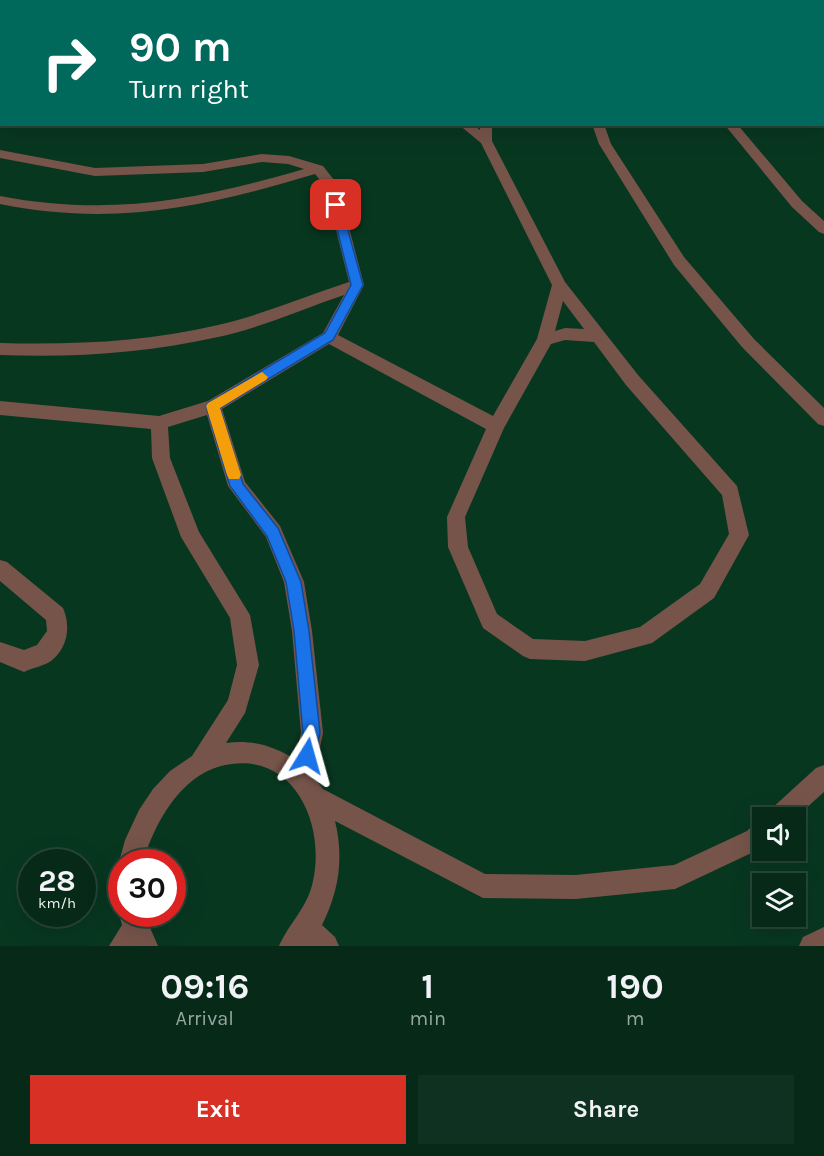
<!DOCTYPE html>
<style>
:root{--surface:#062918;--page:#0f3121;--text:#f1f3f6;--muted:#98a6a2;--line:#274537;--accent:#d93025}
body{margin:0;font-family:Karla,sans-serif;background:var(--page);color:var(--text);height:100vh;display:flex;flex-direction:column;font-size:22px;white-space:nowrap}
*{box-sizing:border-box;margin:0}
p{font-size:20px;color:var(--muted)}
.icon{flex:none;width:33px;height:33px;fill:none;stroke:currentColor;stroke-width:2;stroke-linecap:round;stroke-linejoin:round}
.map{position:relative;height:946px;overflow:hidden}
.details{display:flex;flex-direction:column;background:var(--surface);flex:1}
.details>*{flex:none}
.hud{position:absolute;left:0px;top:0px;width:825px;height:126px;box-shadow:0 6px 24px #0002,0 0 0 2px var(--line);background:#00695c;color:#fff;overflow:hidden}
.fabs{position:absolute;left:752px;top:807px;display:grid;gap:12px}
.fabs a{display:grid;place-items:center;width:54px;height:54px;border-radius:0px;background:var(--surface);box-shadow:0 6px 24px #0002,0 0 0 2px var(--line);font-size:30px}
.speed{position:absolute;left:18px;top:849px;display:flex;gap:12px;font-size:30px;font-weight:700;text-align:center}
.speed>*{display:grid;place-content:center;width:78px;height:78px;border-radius:50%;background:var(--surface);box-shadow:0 6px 24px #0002,0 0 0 2px var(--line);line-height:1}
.speed small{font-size:15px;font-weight:400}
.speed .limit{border:9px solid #d22;background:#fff;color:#111}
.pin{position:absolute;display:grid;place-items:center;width:51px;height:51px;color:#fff;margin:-26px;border-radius:12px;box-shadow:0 3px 9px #0006}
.me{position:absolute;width:66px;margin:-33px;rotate:8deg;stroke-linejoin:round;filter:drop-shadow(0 0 4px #0008)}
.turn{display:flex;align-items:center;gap:21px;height:126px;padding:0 30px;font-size:27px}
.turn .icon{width:78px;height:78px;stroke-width:2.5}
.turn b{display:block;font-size:42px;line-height:51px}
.eta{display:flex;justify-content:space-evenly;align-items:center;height:102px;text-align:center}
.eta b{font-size:36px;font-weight:700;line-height:42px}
.cta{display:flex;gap:12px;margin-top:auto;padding:12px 30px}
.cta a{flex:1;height:69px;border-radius:0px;background:var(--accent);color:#fff;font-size:24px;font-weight:700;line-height:69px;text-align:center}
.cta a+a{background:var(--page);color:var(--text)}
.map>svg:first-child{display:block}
</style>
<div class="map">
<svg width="824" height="946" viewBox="0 0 824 946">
<rect width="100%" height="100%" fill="#083720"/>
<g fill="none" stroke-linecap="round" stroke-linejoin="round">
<g fill="#76544a" fill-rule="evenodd">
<rect x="558" y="0" width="10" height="2"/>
<path d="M644,0H654L655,2H645Z"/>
<path d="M738,0H748L749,2H739Z"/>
<path d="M775,0H785L774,2Z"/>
<path d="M0,64H2L0,71Z"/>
<path d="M458,124H472L480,130V124H492V141L565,282L638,375L737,486L749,535L714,598L652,643L585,661L530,659L523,656L483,628L448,547L447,517L486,429L329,344L222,409L245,482L280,526L304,582L312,631L323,733L314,777L323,789L485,874L576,875L674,865L747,831L754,824L762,820V848L675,889L576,899L483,898L335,821C344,858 339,891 322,925L335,937L339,946H279C289,923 308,907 313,881C326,822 292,748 221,766C179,777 154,825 143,862H122V868L119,862L125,840L139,810L153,789L170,771L192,756L228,700L237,665L230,618L181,537L152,458L151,429L0,415V401L159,416L208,401L323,333L344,295C305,308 258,329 218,337C146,353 74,358 0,355V343C73,345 147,342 218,325C262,315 306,296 349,282L325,186L315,174C205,207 115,227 0,204V196C110,217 198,200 304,169L288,164L262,162L203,172L95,176L0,158V150L95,168L203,164L262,154L289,156L323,166L338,185L364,285L338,335L493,416L537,339L552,285L481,143ZM563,301L584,329L565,328L555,331ZM565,340L594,342L626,385L722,495L729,534L700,584L640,627L585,641L533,639L497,614L468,547L465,517L504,428L551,344ZM207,415L228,486L266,537L284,582L292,631L301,733L295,759C273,746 251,739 226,743L245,713L259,665L250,615L199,532L170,458L168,427Z"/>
<path d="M592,124H604L611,144L684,257L754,339L824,408V426L818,424L742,347L674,265L599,144Z"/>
<path d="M724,124H737L802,201L824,221V234L819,232L792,207Z"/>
<path d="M0,560L7,562L63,608C71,626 68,648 51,661C44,666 32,668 24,672L0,662V642L24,650L37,645L47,631L46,620L0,581Z"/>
<path d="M824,765V792L795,818H766L770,810L816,768Z"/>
<path d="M122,909V914H144L158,946H109L122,925L119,914Z"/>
<path d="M824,927V946H799L803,937Z"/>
</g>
</g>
<path fill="#1a73e8" stroke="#114b97" stroke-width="1.5" d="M336,201L341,205L363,285L333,340L220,408L243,484L278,528L301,582L309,631L320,733L313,762L307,764L301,762L298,756L303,733L294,631L286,582L267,536L230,486L206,406L208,403L325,333L351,285L331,205Z"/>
<path fill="#f59e0b" d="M262,372L268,377L266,380L220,408L241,475L239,479H229L227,475L206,406L208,403Z"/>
</svg>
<div class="fabs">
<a><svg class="icon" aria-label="sound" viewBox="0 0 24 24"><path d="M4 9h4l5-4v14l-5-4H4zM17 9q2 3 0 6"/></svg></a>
<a><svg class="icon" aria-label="layers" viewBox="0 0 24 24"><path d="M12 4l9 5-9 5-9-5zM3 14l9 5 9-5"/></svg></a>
</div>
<div class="speed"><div>28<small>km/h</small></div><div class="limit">30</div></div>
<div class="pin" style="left:336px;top:205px;background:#d93025"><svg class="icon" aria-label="arrive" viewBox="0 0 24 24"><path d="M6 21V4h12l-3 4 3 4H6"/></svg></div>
<svg class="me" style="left:307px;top:756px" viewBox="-20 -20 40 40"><path d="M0-17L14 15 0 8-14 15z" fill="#1a73e8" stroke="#fff" stroke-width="4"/></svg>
<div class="hud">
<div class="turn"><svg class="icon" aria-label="right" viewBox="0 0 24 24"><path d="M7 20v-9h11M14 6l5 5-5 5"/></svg><div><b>90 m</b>Turn right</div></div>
</div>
</div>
<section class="details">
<div class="eta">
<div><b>09:16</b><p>Arrival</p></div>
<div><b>1</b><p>min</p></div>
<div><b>190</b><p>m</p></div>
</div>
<div class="cta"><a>Exit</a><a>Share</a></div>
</section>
